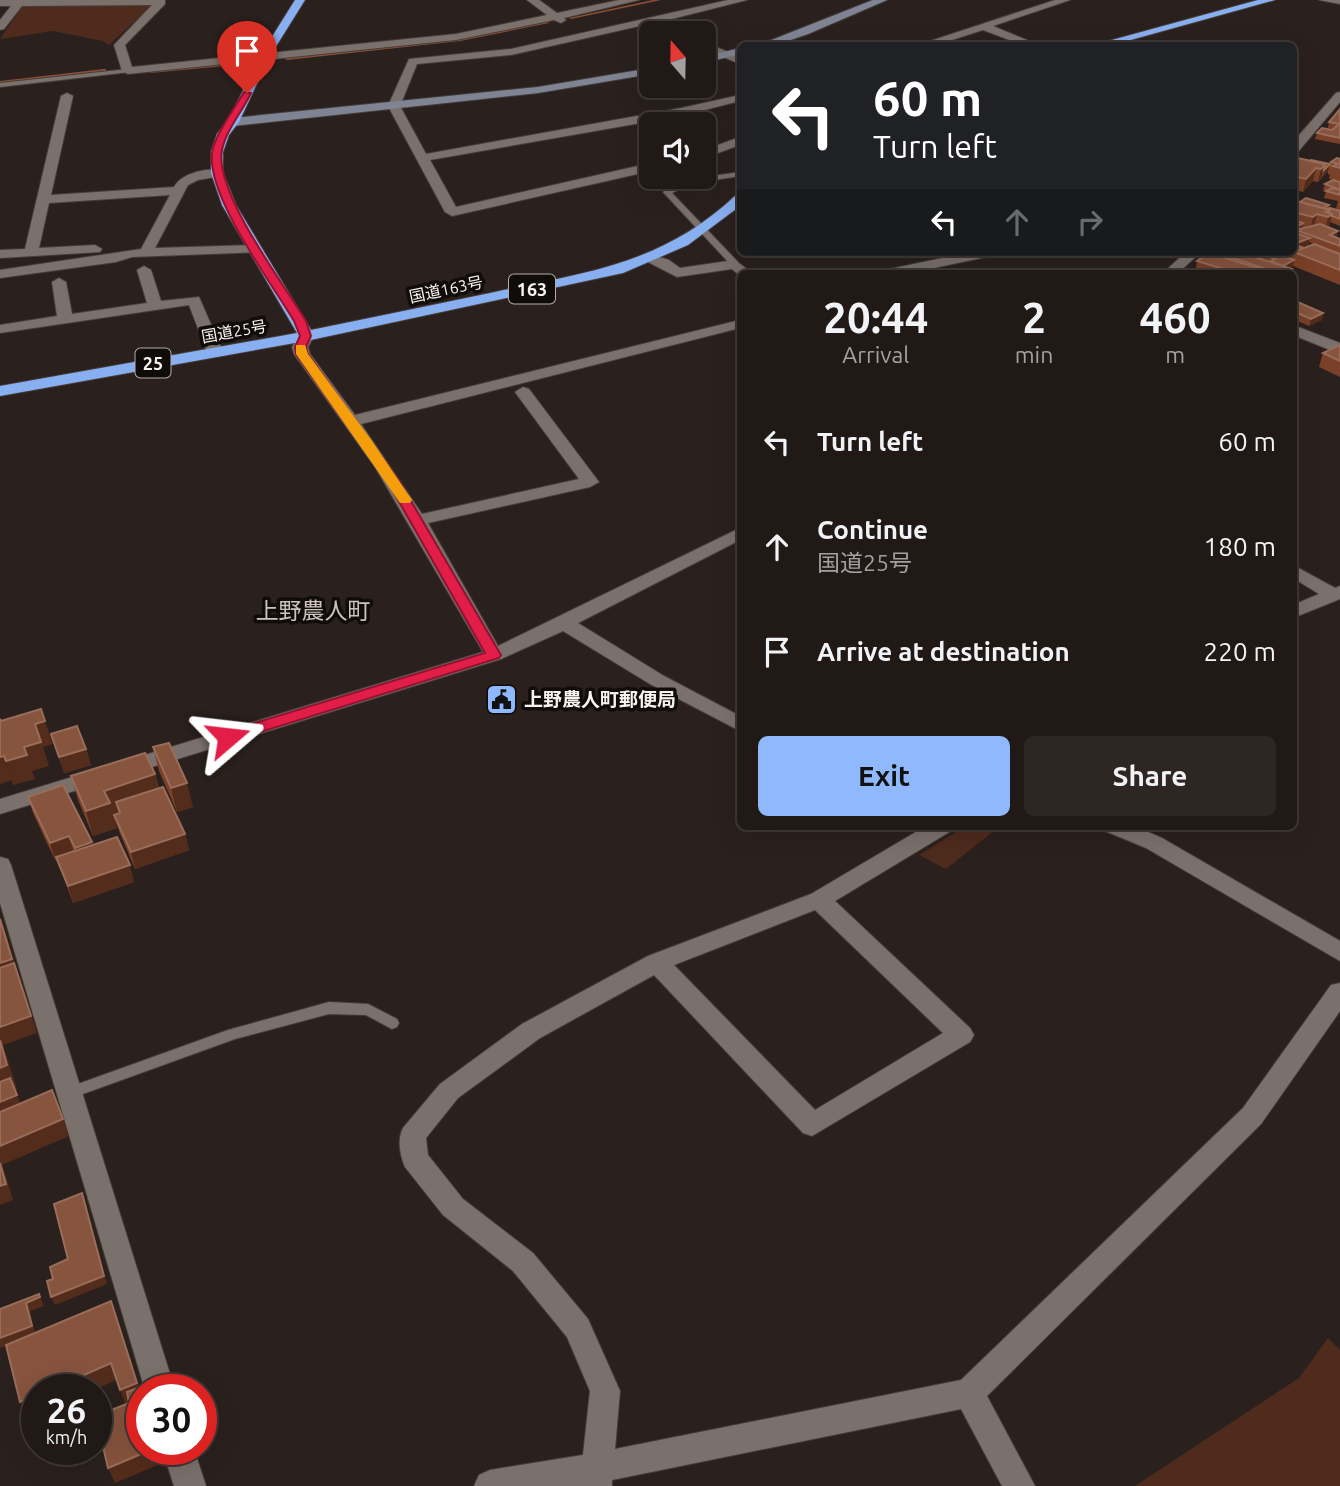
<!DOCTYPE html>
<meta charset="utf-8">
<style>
:root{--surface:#201916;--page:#2d2623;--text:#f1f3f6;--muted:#a2a0a1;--line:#3d3835;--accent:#8fb8fd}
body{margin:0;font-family:Ubuntu,"Noto Sans JP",sans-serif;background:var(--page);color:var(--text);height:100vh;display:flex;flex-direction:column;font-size:26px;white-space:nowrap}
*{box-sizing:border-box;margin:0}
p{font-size:23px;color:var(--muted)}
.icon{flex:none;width:38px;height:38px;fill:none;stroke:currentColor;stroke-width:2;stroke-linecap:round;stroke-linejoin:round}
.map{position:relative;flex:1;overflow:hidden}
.sheet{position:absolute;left:737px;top:270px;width:560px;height:560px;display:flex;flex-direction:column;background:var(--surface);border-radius:10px;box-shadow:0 7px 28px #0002,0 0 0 2px var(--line)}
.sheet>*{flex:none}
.guide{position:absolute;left:737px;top:42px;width:560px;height:214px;border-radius:10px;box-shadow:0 7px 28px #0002,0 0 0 2px var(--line);background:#202124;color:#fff;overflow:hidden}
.needle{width:46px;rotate:340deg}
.fabs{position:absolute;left:639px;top:21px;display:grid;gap:14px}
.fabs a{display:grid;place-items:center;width:77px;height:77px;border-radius:10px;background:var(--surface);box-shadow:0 7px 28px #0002,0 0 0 2px var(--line);font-size:35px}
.speed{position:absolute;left:21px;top:1374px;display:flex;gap:14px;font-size:35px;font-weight:700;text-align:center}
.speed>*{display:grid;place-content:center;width:91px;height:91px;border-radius:50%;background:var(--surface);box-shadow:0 7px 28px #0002,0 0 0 2px var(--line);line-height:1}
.speed small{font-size:18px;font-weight:400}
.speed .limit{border:10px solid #d22;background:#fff;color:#111}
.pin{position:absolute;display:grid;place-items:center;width:60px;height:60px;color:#fff;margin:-72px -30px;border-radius:50% 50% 50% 0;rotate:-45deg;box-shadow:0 0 7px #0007}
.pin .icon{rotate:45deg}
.me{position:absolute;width:77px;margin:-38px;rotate:73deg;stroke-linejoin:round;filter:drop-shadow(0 0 5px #0008)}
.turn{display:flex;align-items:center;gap:24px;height:147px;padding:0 21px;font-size:32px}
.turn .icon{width:91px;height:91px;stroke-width:2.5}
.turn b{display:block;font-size:49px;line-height:60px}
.lanes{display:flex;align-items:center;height:66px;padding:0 21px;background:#0003;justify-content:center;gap:35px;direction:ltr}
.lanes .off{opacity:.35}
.eta{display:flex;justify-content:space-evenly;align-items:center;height:119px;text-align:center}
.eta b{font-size:42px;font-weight:700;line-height:49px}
.cta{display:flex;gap:14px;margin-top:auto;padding:14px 21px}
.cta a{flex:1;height:80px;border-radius:10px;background:var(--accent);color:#111;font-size:28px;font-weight:700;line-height:80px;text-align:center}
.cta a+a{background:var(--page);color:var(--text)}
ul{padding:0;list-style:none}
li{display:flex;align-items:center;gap:21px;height:105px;padding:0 21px}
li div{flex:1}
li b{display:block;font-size:26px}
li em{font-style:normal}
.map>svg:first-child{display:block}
</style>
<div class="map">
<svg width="1340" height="1486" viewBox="0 0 1340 1486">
<rect width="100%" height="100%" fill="#2a211e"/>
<g fill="#4e2b1d">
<path d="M147,4L151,6L109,45L103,41L53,31L0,39L22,7L31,5Z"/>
<path d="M966,826H1000L946,869L919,855Z"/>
<path d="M1328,1338L1340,1350V1486H1135L1299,1378Z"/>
</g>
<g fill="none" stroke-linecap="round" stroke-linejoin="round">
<g fill="#8e4f35" fill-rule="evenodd">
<path d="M653,0H661L571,19L569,18Z"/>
<path d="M547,21L549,23L460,41L287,60L285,59L287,58L460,39Z"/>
<path d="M244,62L246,63V64L151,73L149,72L151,71Z"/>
<path d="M104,69H106V71L0,83V81Z"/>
</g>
<defs>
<g id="lane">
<path d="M128,69L130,70V72L0,87V83Z"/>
<path d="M740,172V176L689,184L672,193L738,262V266H732L663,192L684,180Z"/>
<path d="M329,1002L368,1004L397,1019L399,1023L397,1027L392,1029L366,1015L329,1014L235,1039L69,1099L64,1097L61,1093L64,1089L228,1030Z"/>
</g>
<g id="street">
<path d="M0,0H165V4L125,45L132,67L456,34L547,15L527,0H539L557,13L619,0H639L564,18L566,20L561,23L554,20L456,40L128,74L122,71L114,45L152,5L22,6L4,29L0,30V20L11,6H0Z"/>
<path d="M728,0H747L656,23L679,33H665L644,25L511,55L417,64L400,106L426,154L681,108L740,95V101L681,116L430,160L456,207L651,163V171L452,216L445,212L388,106L409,59L511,49Z"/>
<path d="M1055,0H1070L993,26L1041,46H1025L983,30L933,46H915Z"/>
<path d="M1319,0H1340V4Z"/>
<path d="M704,42L740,57V64L704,49Z"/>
<path d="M1340,92V102L1297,153L1293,154V142L1336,93Z"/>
<path d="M67,93L73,96L51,195L174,187C182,173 206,168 221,170V176L198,180L188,185L155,248L255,245L260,246V252L132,257L116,262L0,278V270L141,249L170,195L49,203L39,248L95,245L102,249L100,252L0,258V250L25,249L61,96Z"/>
<path d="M740,137V145L704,158V150Z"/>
<path d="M971,252H998L991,256L910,273H883L890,269Z"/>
<path d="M1186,252H1201L1178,273H1163Z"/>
<path d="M653,255L669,260L680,268L735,260L752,273H740V276L732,269L677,277L648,262L646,259Z"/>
<path d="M144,266L151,270L161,301L199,297L223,352L220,355L215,357L207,352L189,305L0,333V325L57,316L52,282L59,278L66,282L72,314L147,303L137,270Z"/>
<path d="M740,320V328L361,424L422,514L579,479L515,392L523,387L529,389L599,482L590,487L428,523L498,646L740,528V540L578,623L664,676L740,716V731L650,684L563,631L501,659L0,814V799L483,652L375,467L294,354L292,347L301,333H311L314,336L308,347L310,354L355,415Z"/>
<path d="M1293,325L1340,343V354L1293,335Z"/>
<path d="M1293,565L1335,588L1340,586V599L1293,618V605L1319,594L1293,578Z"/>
<path d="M926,826H954L951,831L835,901L970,1028L974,1035L970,1042L812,1136L803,1133L654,975L540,1038L458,1098L426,1138L428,1155L463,1199L533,1253L588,1319L620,1391L615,1449L961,1380L1243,1108L1331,985L1340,983V1011L1261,1124L987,1396L1035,1486H1002L961,1409L612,1480V1486H474L479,1475L490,1470L583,1455L590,1391L567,1337L513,1271L443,1215L405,1167C400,1155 397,1140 403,1128L440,1084L522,1024L648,956L811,894ZM815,910L943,1033L815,1110L674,965Z"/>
<path d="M1102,826H1134L1162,838L1340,941V961L1146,848L1105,831Z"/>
<path d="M0,857L8,859L11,865L175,1390H145L0,903Z"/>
<path d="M162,1449H194L206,1486H174Z"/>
</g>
<g id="secondary">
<path d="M873,0H887L808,34L773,46H756Z"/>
<path d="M740,48V54L704,63V57Z"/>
<path d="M651,68V74L538,93L233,126L227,122L233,118L538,87Z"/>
</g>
<g id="highway">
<path d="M295,0H305L270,56L239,122L229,135L223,152V173L236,205L311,330C373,317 434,305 495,292C588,272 662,264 735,196L740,195V206L688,245L623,273L306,341L0,396V386L297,333L222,205L211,173V152L217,134L228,121L260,56Z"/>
<path d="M1258,0H1275L1109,46H1090Z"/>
</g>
</defs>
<use href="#lane" stroke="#463e3b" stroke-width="2"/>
<use href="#street" stroke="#463e3b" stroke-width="2"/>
<use href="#secondary" stroke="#463e3b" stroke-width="2"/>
<use href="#highway" stroke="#463e3b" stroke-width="2"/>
<use href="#lane" fill="#7b716c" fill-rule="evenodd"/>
<use href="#street" fill="#7b716c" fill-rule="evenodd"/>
<use href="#secondary" fill="#7f8494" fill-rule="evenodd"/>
<use href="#highway" fill="#88aff0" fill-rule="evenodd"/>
</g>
<g fill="#7a4028" fill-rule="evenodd">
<path d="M1340,109V144L1315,139L1317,133L1333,129L1328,128L1329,122Z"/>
<path d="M1293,157L1330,164L1331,162L1340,159V226L1330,222L1329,227L1336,237L1340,239V285L1293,266L1290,268L1292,269L1291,273H1195L1197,261L1207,255V252H1293V202L1329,205V208L1336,209L1338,201L1324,198L1326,191L1323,190L1325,184L1338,181L1329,179L1330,175L1328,174V171L1318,182L1313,181L1303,192L1293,189ZM1309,242L1314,244L1304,248L1302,247L1308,245Z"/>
<path d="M1293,300L1323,313L1322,320L1309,326L1293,319Z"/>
<path d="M1340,345V377L1319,367L1323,353Z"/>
<path d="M51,734L86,749L91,765L64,773Z"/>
<path d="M153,747L193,807L177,812L159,771Z"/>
<path d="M155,774L159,788L185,834L189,850L135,869L119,831L114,815L119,813L113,814L117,828L93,836L78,800L71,776Z"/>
<path d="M28,797L93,845L134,882L73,903L57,859L55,860L33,813Z"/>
</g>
<g fill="#542c1b">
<path d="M1325,164L1322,177L1318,182L1321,169Z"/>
<path d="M1330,165L1328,171L1323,176L1324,170Z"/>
<path d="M1316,168L1313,181L1303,192L1306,179Z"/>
<path d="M1317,214L1314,227L1310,230L1313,217Z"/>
<path d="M1332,214L1329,227L1325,230L1328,217Z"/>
<path d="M1303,223L1302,229L1296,230L1295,233L1297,227Z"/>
<path d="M1338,231L1337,237L1330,235Z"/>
<path d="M1310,238L1308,245L1296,250L1297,243Z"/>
<path d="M1247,252H1253L1252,256L1245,261Z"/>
<path d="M1294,260L1293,267L1281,272L1283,266Z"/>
<path d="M1323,313L1322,320L1309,326L1311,319Z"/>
<path d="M45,721L53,744L43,747L49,766L32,771L35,779L13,785L6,761L24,747L35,724Z"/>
<path d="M86,749L91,765L64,773L59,757Z"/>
<path d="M4,756L12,780L0,784V757Z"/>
<path d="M155,774L161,799L116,802L119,813L113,814L117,828L93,836L86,811L104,791Z"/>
<path d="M187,783L193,807L177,812L171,788Z"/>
<path d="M185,834L189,850L135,869L131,852Z"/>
<path d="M69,836L74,853L55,860L50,843Z"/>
<path d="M92,842L97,859L80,865L75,848Z"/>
<path d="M130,865L134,882L73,903L68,886Z"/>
<path d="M0,916L37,1033L3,1045L17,1089L0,1096Z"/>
<path d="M17,1095L24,1112L0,1122V1102Z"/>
<path d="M63,1119L69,1136L2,1165L13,1200L0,1205V1146Z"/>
<path d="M82,1193L107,1284L55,1305L51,1297L104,1276Z"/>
<path d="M40,1297L44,1306L30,1311L35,1334L0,1348V1338L26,1303Z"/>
<path d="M111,1301L142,1395V1402L126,1406L120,1390Z"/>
<path d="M111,1363L118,1379L94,1390H50Z"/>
<path d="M37,1395V1414L28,1418L20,1402Z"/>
<path d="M153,1449H156L160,1464L115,1483L108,1468Z"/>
</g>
<g fill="#87543e" stroke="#996d5a" stroke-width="2">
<path d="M1340,109V124L1329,122Z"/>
<path d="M1338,125L1340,126V138L1317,133L1322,128L1332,130Z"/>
<path d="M1293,157L1325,164L1321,169L1316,168L1306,179L1293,176Z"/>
<path d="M1337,158L1340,159V168L1333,166L1338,164L1331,162Z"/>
<path d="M1311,160L1330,164L1324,170L1325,164L1310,161Z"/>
<path d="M1333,180L1340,182V190L1325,184Z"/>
<path d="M1332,188L1340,190V195L1326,191Z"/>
<path d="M1306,198L1329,205L1324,208L1300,202Z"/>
<path d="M1296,201L1330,210L1326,212L1332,214L1328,217L1317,214L1313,217L1293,212V202Z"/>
<path d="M1330,208L1340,211V219L1332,216V214L1329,213L1330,210L1327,209Z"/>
<path d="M1293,220L1303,223L1297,227L1293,226Z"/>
<path d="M1320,224L1338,231L1330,235L1340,239V246L1296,230Z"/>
<path d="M1293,232L1310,238L1297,243L1293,242Z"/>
<path d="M1293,244L1304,248L1295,252L1293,251Z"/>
<path d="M1314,244L1340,254V270L1294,252Z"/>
<path d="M1214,252H1239L1292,269L1286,273H1279Z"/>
<path d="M1256,252H1272L1294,260L1283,266L1271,261L1275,259Z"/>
<path d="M1209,253L1274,273H1238L1243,270L1238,269L1233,272L1197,261Z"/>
<path d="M1293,300L1323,313L1311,319L1293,311Z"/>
<path d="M1340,345V361L1323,353Z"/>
<path d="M41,709L45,721L35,724L41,742L24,747L27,755L6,761L4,756L0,757V719L1,721Z"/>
<path d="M77,726L86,749L59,757L51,734Z"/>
<path d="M169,743L187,783L171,788L153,747Z"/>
<path d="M145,753L155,774L104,791L110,803L86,811L71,776Z"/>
<path d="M63,785L92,842L75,848L69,836L50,843L28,797Z"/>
<path d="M163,787L185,834L131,852L114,815L120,813L116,802Z"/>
<path d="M117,837L130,865L68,886L56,857Z"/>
<path d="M0,919L12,959L0,963Z"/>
<path d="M14,963L31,1016L0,1027V968Z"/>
<path d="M0,1040L7,1065L0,1068Z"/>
<path d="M10,1078L17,1095L0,1102V1082Z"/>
<path d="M52,1090L63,1119L0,1146V1112Z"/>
<path d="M0,1163L6,1184L0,1186Z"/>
<path d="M82,1193L104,1276L51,1297L47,1281L53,1279L50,1267L68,1259L54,1204Z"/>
<path d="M39,1294L40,1297L26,1303L32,1326L0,1338V1309Z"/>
<path d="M111,1301L137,1383L120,1390L111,1363L50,1390H37V1395L20,1402L6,1345Z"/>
<path d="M138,1388L142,1402V1449H153L108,1468L96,1416L129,1403L127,1392Z"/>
</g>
<path fill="#e11d48" stroke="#92132f" stroke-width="2" d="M244,92L251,93C242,112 226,130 222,150C214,192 283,283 306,321L311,336L306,347L308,354L401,484L501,655L499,658L228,742L222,740L220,737L222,733L485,653L389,484L296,354L295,347L300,336L294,321C271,282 207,197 212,153C214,136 235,108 244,92Z"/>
<path fill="#f59e0b" d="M296,345H305L308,354L372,441L412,500L410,503H400L296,354Z"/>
<defs>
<symbol id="civic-square" viewBox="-11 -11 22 22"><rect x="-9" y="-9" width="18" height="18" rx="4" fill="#8fb8fd" stroke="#100c0a"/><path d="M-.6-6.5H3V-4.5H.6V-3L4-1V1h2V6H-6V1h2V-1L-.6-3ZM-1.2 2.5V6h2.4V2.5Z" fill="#111"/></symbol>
</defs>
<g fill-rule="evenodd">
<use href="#civic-square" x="484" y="682" width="35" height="35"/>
</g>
<g text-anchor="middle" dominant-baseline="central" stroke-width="7" stroke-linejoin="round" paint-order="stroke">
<g font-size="16" fill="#f9f3f0" stroke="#100c0a">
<text transform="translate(446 289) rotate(-12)">国道163号</text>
<text transform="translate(234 331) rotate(-10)">国道25号</text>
</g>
<g fill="#100c0a" stroke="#b3aeab" stroke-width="2">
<rect x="509" y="274.5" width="46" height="29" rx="5"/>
<rect x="135.5" y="348.5" width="35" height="29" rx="5"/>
</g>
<g font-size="18" font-weight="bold" fill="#f9f3f0">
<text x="532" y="289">163</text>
<text x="153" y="363">25</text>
</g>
<g font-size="19" font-weight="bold" fill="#f9f3f0" stroke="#100c0a" text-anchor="start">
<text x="524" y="699">上野農人町郵便局</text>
</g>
<g font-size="23" fill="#cec2bd" stroke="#100c0a">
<text x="313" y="610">上野農人町</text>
</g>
</g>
</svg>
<div class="fabs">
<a><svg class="needle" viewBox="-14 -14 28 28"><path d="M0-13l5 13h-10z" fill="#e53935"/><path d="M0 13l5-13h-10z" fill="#a2a0a1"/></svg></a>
<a><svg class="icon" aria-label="sound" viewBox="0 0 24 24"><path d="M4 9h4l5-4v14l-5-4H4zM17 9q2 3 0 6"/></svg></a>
</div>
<div class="speed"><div>26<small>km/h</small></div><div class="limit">30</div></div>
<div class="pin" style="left:247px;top:93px;background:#d93025"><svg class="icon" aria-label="arrive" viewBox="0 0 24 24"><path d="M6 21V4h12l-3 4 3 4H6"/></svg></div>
<svg class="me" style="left:228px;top:737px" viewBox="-20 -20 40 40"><path d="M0-17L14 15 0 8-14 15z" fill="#e11d48" stroke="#fff" stroke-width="4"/></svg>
<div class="guide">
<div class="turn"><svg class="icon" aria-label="left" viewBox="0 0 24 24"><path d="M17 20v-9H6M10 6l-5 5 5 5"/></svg><div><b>60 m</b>Turn left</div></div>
<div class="lanes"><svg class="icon" aria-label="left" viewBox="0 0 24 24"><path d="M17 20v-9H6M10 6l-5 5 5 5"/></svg><svg class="icon off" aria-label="ahead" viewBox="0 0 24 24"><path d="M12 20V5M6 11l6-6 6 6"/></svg><svg class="icon off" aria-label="right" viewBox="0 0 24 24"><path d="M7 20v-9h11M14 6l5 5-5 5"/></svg></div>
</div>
<section class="sheet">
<div class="eta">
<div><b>20:44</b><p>Arrival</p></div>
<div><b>2</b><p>min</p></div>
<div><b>460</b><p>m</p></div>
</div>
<ul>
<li><svg class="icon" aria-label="left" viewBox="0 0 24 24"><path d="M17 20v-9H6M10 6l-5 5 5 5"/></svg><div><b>Turn left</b></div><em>60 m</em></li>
<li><svg class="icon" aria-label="ahead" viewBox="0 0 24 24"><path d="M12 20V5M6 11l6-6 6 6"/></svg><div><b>Continue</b><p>国道25号</p></div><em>180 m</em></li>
<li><svg class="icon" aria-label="arrive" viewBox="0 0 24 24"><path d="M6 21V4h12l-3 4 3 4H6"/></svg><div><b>Arrive at destination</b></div><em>220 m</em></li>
</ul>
<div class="cta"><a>Exit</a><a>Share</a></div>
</section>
</div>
